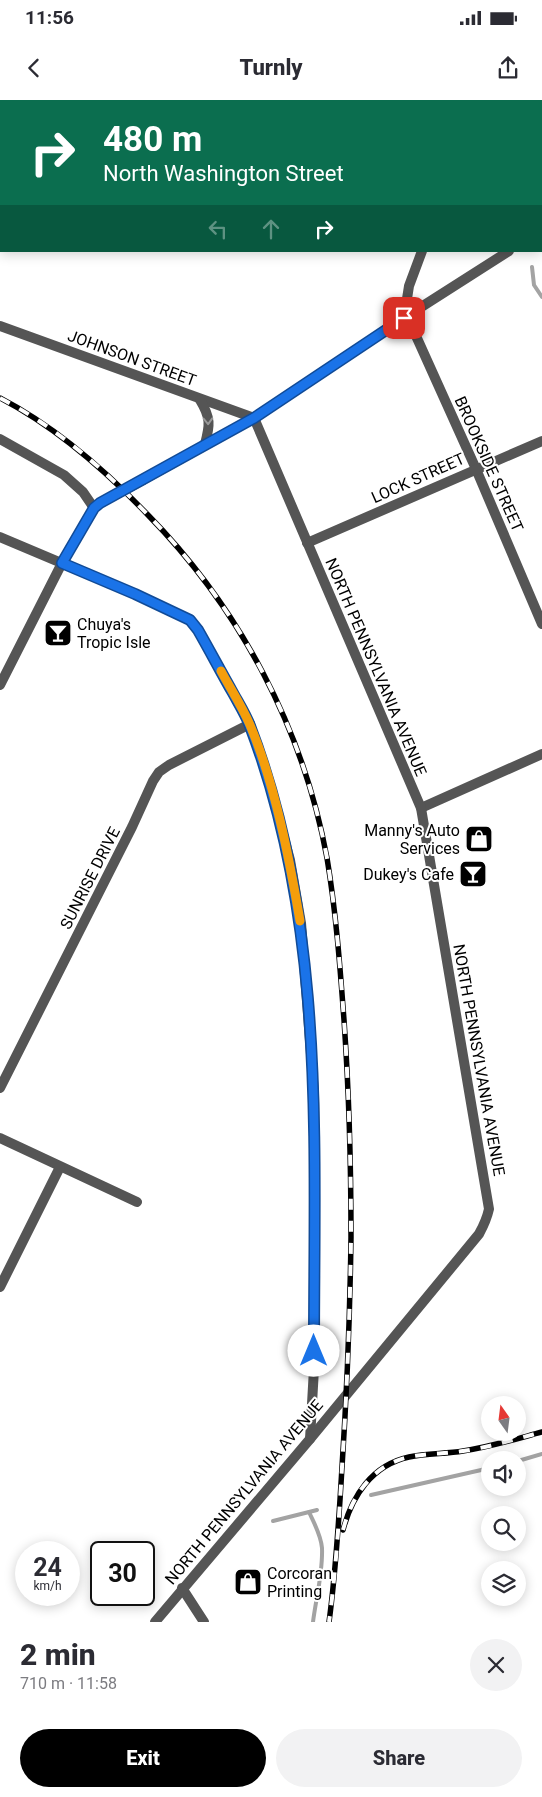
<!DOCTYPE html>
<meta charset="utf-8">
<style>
:root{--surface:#fff;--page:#f2f2f3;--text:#2b2b33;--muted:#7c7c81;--accent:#000}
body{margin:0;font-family:Roboto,sans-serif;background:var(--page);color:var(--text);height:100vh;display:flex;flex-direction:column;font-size:19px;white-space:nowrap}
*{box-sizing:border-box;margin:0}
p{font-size:16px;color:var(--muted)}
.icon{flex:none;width:28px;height:28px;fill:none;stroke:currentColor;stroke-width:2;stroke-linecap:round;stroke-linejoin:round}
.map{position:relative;height:1522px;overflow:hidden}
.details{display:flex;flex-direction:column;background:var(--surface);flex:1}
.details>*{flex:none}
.top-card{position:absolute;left:0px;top:0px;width:542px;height:152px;box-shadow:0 2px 12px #0003;background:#0b6e4f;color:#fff;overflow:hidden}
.needle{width:32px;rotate:346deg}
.fabs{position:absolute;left:481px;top:1296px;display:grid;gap:10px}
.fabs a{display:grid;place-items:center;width:45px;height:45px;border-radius:50%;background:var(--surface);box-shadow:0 2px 12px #0003;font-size:25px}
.speed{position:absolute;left:15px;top:1441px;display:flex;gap:10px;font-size:25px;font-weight:700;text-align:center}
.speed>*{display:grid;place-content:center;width:65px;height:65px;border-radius:50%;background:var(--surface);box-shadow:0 2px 12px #0003;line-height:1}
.speed small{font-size:12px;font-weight:400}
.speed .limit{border:2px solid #111;border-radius:8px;background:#fff;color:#111}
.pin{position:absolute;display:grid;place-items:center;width:42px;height:42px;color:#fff;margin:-21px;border-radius:10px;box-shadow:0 2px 8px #0006}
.me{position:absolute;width:55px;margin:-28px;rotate:0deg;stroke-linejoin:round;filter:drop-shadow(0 0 4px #0008)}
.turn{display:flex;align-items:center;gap:18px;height:105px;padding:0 20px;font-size:22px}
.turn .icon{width:65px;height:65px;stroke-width:2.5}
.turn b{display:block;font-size:35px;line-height:42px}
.lanes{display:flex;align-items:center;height:48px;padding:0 20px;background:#0003;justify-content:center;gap:25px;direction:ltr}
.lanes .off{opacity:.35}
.round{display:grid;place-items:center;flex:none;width:52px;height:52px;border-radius:26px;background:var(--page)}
.overview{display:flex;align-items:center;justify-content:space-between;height:85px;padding:0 20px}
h1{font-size:30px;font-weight:800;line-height:38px}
.action{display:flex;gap:10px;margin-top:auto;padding:10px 20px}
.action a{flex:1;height:58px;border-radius:30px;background:var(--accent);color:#fff;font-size:20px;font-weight:800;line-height:58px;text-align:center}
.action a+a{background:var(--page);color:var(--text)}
.status{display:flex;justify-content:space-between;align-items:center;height:35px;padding:0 25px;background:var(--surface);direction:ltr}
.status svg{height:14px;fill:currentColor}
header{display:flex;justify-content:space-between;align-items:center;height:65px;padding:0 20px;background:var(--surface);font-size:22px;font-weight:800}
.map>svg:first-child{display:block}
</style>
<div class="status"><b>11:56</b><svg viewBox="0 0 49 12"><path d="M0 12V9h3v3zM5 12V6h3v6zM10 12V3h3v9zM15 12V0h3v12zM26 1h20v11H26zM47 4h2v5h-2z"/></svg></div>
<header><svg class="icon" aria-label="back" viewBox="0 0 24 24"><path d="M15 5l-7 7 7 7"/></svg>Turnly<svg class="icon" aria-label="share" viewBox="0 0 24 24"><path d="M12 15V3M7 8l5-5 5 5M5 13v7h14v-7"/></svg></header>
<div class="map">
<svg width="542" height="1522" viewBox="0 0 542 1522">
<defs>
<pattern id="forest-crowns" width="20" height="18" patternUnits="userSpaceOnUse" patternTransform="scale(1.25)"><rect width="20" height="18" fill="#dcdcdc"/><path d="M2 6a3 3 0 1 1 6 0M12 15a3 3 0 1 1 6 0" fill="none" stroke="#bbb"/></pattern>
</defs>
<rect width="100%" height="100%" fill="#fff"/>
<path fill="url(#forest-crowns)" d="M0,0H336L1,1L0,142Z"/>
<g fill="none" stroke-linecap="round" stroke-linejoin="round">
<g stroke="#a3a3a3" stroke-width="4">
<path d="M411,0L414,1"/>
<path d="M0,106H1"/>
<path d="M532,167L534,185L542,197"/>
<path d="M518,1361L542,1354"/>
<path d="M371,1395L490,1368"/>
<path d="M309,1412C314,1423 321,1435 322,1448C323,1473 316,1498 313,1522"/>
<path d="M273,1421L317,1410"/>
</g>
<defs>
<g id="motorway">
<path d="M452,0L453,1"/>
<path d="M476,0L477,1"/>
<path d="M521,0L523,1"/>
<path d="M541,18L542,19"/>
<path d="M541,60L542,61"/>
<path d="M541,95L542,96"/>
</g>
</defs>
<use href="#motorway" stroke="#dbdbdb" stroke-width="18"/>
<g stroke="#555" stroke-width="10">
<path d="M163,1L166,0"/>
<path d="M0,57L1,56"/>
<path d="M422,151L409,186L404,218L412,227L476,369L542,524"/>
<path d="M0,226L254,318"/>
<path d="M200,300C211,318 210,325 205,344"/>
<path d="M0,339L64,375L83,392L94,408"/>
<path d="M143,380L254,318"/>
<path d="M0,437L135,494L190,520L198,530L250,624L267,675L290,760L301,823L314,993L315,1081V1251L310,1339"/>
<path d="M307,443L542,341"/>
<path d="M0,585L62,463L94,408L100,403"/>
<path d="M421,708L542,654"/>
<path d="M0,988L132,727L153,681L159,672L169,665L250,624"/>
<path d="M0,1038L137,1102"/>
<path d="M0,1187L60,1067"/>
</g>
<g stroke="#555" stroke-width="10">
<path d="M541,131L542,130"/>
<path d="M182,1488L204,1522"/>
<path d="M155,1522L310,1339L479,1134C484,1125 487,1118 489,1109L421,708L254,318L404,218L509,151"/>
</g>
<use href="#motorway" stroke="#000" stroke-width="15"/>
<defs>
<g id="rail">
<path d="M0,298C56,327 104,369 148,415C240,509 303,628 327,758C336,812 340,866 344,920C349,992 351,1064 351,1137C350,1214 347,1290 342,1367C339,1419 336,1471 329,1522"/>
<path d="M343,1430C352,1396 372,1365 409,1357C427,1353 445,1354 463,1351C490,1347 516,1339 542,1332"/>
</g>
</defs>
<use href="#rail" stroke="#000" stroke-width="5.5"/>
<use href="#rail" stroke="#fff" stroke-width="4" stroke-dasharray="11" stroke-linecap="butt"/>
<path stroke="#555" stroke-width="10" d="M100,403L143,380"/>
</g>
<defs><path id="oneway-chevron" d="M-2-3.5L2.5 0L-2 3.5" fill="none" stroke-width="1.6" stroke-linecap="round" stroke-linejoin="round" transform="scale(1.25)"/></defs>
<use stroke="#999" href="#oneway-chevron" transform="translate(208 321) rotate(88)"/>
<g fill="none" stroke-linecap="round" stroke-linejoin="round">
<defs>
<path id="route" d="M314,1251C314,1042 326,825 250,626C246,615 239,604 233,593C221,572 210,551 198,530L190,520L135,494L62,463L94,408L100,403L254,318L404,218"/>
</defs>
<use href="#route" stroke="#114b97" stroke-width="12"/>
<use href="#route" stroke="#1a73e8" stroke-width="9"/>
<path stroke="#f59e0b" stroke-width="9" d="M221,571C230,588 242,606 250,625C275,684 289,757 300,821"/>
</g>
<defs>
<symbol id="bar-square" viewBox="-11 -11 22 22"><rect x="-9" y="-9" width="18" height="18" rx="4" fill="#000" stroke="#fff"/><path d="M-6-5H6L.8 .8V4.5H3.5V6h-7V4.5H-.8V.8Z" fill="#fff"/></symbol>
<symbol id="shop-square" viewBox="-11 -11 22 22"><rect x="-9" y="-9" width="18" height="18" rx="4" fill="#000" stroke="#fff"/><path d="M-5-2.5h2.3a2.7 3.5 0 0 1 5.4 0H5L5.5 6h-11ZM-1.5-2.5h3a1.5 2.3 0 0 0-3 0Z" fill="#fff"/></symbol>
</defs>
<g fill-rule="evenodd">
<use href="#bar-square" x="42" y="517" width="32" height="32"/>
<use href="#shop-square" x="463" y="723" width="32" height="32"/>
<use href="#bar-square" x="457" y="758" width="32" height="32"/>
<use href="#shop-square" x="232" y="1466" width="32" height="32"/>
</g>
<g text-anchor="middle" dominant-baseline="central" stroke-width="4" stroke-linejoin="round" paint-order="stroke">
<g font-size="16" fill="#000" stroke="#fff">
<text transform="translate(132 258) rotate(20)">JOHNSON STREET</text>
<text transform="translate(489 364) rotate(66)">BROOKSIDE STREET</text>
<text transform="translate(418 378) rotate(-24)">LOCK STREET</text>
<text transform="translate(376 567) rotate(67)">NORTH PENNSYLVANIA AVENUE</text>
<text transform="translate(90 778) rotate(-63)">SUNRISE DRIVE</text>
<text transform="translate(479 960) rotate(80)">NORTH PENNSYLVANIA AVENUE</text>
<text transform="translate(244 1392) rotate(-50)">NORTH PENNSYLVANIA AVENUE</text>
</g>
<g font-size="16" fill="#000" stroke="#fff" text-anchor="start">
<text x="77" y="524">Chuya's<tspan x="77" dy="18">Tropic Isle</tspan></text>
<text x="460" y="730" text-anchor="end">Manny's Auto<tspan x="460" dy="18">Services</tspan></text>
<text x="454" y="774" text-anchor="end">Dukey's Cafe</text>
<text x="267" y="1473">Corcoran<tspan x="267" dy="18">Printing</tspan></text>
</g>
</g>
</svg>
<div class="fabs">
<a><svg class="needle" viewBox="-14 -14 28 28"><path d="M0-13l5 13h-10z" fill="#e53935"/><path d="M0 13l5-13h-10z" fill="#7c7c81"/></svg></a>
<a><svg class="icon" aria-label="sound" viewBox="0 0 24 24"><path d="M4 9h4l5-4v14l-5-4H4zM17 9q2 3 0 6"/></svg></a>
<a><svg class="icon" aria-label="search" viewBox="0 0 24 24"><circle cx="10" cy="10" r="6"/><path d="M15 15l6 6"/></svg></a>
<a><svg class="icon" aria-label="layers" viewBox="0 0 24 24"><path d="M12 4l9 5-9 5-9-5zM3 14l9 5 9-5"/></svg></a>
</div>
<div class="speed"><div>24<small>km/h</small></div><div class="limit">30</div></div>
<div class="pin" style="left:404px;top:218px;background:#d93025"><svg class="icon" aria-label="arrive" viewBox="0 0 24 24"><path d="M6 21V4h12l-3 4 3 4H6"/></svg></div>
<svg class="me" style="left:314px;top:1251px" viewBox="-20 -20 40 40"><circle r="19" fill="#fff"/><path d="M0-13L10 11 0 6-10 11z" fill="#1a73e8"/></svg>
<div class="top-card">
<div class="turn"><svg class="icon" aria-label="right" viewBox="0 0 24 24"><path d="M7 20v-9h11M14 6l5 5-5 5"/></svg><div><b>480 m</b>North Washington Street</div></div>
<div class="lanes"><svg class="icon off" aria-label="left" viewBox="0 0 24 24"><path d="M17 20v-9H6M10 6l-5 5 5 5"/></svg><svg class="icon off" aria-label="ahead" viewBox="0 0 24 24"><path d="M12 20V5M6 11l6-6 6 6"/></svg><svg class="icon" aria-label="right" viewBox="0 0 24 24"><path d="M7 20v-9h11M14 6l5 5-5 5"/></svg></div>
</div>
</div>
<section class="details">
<div class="overview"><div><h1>2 min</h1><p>710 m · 11:58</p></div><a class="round"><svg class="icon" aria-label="close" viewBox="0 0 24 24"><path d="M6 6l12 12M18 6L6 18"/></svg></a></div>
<div class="action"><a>Exit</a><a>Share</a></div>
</section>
